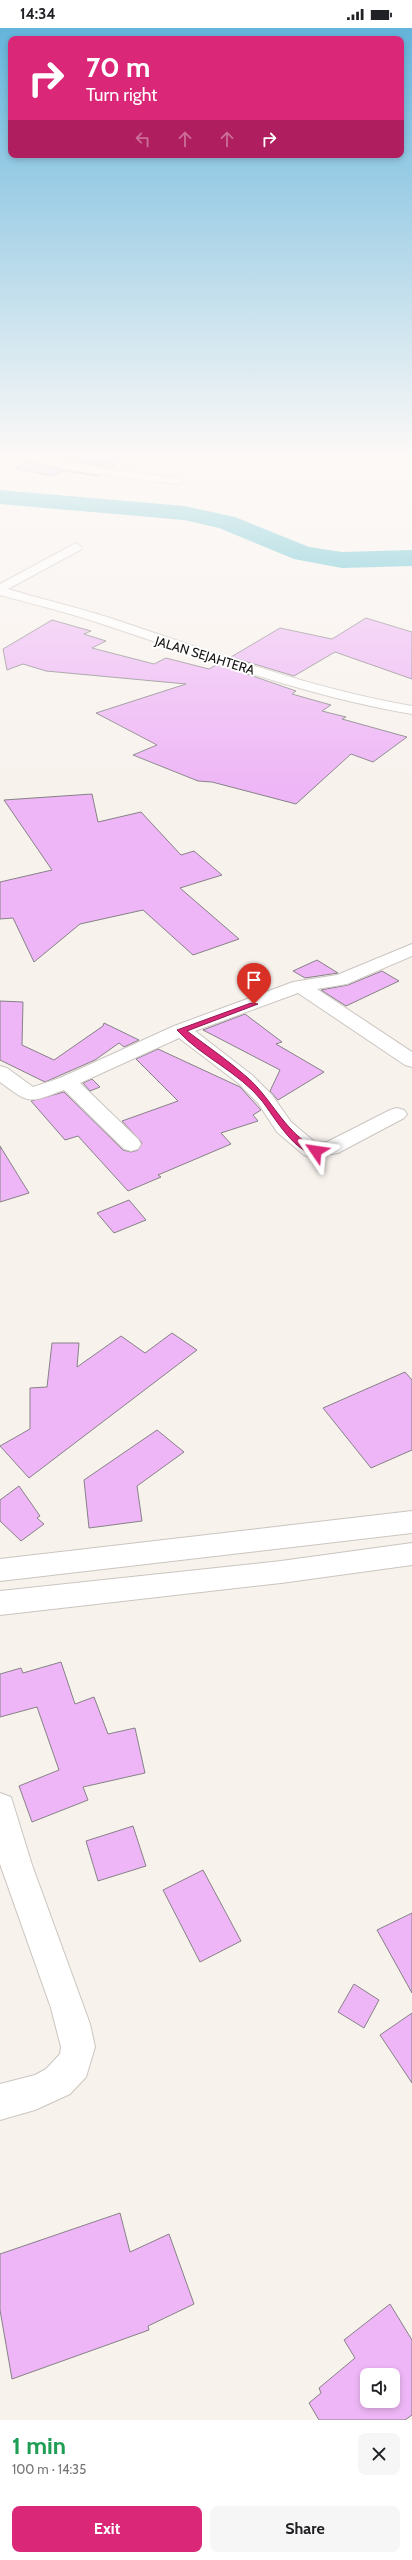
<!DOCTYPE html>
<meta charset="utf-8">
<style>
:root{--surface:#fff;--page:#f6f6f6;--text:#202124;--muted:#757577;--accent:#db2777}
body{margin:0;font-family:Cabin,sans-serif;background:var(--page);color:var(--text);height:100vh;display:flex;flex-direction:column;font-size:15px;white-space:nowrap}
*{box-sizing:border-box;margin:0}
p{font-size:13px;color:var(--muted)}
.icon{flex:none;width:22px;height:22px;fill:none;stroke:currentColor;stroke-width:2;stroke-linecap:round;stroke-linejoin:round}
.map{position:relative;height:2392px;overflow:hidden}
.details{display:flex;flex-direction:column;background:var(--surface);flex:1}
.details>*{flex:none}
.guide{position:absolute;left:8px;top:8px;width:396px;height:122px;border-radius:8px;box-shadow:0 2px 6px #0003;background:#db2777;color:#fff;overflow:hidden}
.tools{position:absolute;left:360px;top:2340px;display:grid;gap:8px}
.tools a{display:grid;place-items:center;width:40px;height:40px;border-radius:8px;background:var(--surface);box-shadow:0 2px 6px #0003;font-size:20px}
.pin{position:absolute;display:grid;place-items:center;width:34px;height:34px;color:#fff;margin:-41px -17px;border-radius:50% 50% 50% 0;rotate:-45deg;box-shadow:0 0 4px #0007}
.pin .icon{rotate:45deg}
.me{position:absolute;width:44px;margin:-22px;rotate:302deg;stroke-linejoin:round;filter:drop-shadow(0 0 3px #0008)}
.turn{display:flex;align-items:center;gap:14px;height:84px;padding:0 12px;font-size:18px}
.turn .icon{width:52px;height:52px;stroke-width:2.5}
.turn b{display:block;font-size:28px;line-height:34px}
.lanes{display:flex;align-items:center;height:38px;padding:0 12px;background:#0003;justify-content:center;gap:20px;direction:ltr}
.lanes .off{opacity:.35}
.round{display:grid;place-items:center;flex:none;width:42px;height:42px;border-radius:8px;background:var(--page)}
.head{display:flex;align-items:center;justify-content:space-between;height:68px;padding:0 12px}
h1{font-size:24px;font-weight:700;line-height:30px;color:#1e9e55}
.button{display:flex;gap:8px;margin-top:auto;padding:8px 12px}
.button a{flex:1;height:46px;border-radius:8px;background:var(--accent);color:#fff;font-size:16px;font-weight:700;line-height:46px;text-align:center}
.button a+a{background:var(--page);color:var(--text)}
.status{display:flex;justify-content:space-between;align-items:center;height:28px;padding:0 20px;background:var(--surface);direction:ltr}
.status svg{height:11px;fill:currentColor}
.map>svg:first-child{display:block}
</style>
<div class="status"><b>14:34</b><svg viewBox="0 0 49 12"><path d="M0 12V9h3v3zM5 12V6h3v6zM10 12V3h3v9zM15 12V0h3v12zM26 1h20v11H26zM47 4h2v5h-2z"/></svg></div>
<div class="map">
<svg width="412" height="2392" viewBox="0 0 412 2392">
<rect width="100%" height="100%" fill="#f8f2ed"/>
<g fill="none" stroke-linecap="round" stroke-linejoin="round">
<path fill="#3eb5c8" fill-rule="evenodd" d="M0,462L184,478L235,489L309,519L342,524L412,522V538L342,540L294,531L219,500L184,492L0,476Z"/>
</g>
<g fill="#eeb6f6" stroke="#868287" fill-rule="evenodd">
<path d="M41,426H129L110,440Z"/>
<path d="M28,433L45,438L99,448L62,443L53,448L15,440Z"/>
<path d="M366,590L412,604V651L335,624L294,648L231,629L280,600L332,611Z"/>
<path d="M52,592L91,603L84,606L106,613L92,620L154,636L166,630L209,641L218,636L296,663L292,666L331,677L322,683L346,689L342,691L407,709L373,734L351,726L296,776L212,754L198,753L133,727L157,717L96,685L186,656L46,643L23,636L7,642L3,621Z"/>
<path d="M92,766L98,794L141,784L181,827L194,823L222,847L180,860L239,911L193,927L143,882L80,896L34,934L13,890L0,891V854L52,842L4,772Z"/>
<path d="M317,932L338,945L305,950L293,943Z"/>
<path d="M382,943L399,953L346,978L321,962L348,957Z"/>
<path d="M0,973L23,974L22,1017L54,1032L103,998L104,995L139,1012L124,1019L119,1015L95,1032L45,1054L0,1032Z"/>
<path d="M245,986L282,1014L276,1016L324,1044L278,1072L270,1063L280,1042L203,1002Z"/>
<path d="M158,1021L240,1059L261,1082L253,1087L258,1093L221,1105L231,1116L158,1147L161,1149L128,1163L78,1108L65,1112L31,1073L64,1064L123,1122L131,1124L138,1122L142,1115L122,1093L178,1073L136,1031Z"/>
<path d="M92,1051L100,1059L90,1063L83,1055Z"/>
<path d="M0,1118L29,1165L0,1174Z"/>
<path d="M129,1172L146,1192L114,1205L97,1185Z"/>
<path d="M172,1305L197,1322L29,1450L0,1418L30,1401V1360L47,1359L52,1315H79L77,1339L121,1308L145,1325Z"/>
<path d="M405,1344L412,1352V1422L371,1440L323,1380Z"/>
<path d="M157,1402L184,1424L137,1458L142,1493L89,1500L84,1452Z"/>
<path d="M19,1458L40,1488L37,1490L44,1496L21,1513L0,1493V1472Z"/>
<path d="M61,1634L75,1676L94,1669L108,1706L135,1700L145,1745L83,1759L88,1772L32,1794L19,1758L59,1742L37,1679L0,1689V1646L21,1640L23,1645Z"/>
<path d="M133,1798L146,1838L98,1853L86,1813Z"/>
<path d="M203,1842L241,1913L200,1934L163,1862Z"/>
<path d="M412,1885V1965L377,1902Z"/>
<path d="M354,1956L379,1972L364,2000L338,1984Z"/>
<path d="M412,1985V2055L380,2007Z"/>
<path d="M120,2185L130,2224L169,2206L194,2276L148,2298L149,2302L12,2351L0,2282V2226Z"/>
<path d="M390,2276L412,2312V2387L405,2392H319L309,2375L321,2365L319,2360L355,2330L344,2312ZM367,2347H393V2373H367Z"/>
</g>
<g fill="none" stroke-linecap="round" stroke-linejoin="round">
<defs>
<g id="minor">
<path d="M20,426H35L101,440L179,450L184,453L179,456C156,453 29,441 20,426Z"/>
<path d="M76,515L82,519L80,522L8,561C41,571 75,579 107,589C208,622 307,660 412,678V686C305,668 202,629 99,595C66,584 33,576 0,567V556Z"/>
<path d="M412,916V928L347,956L317,961L412,1024V1039L405,1037L298,965L195,1003L252,1047L272,1067L291,1094L316,1115L327,1114L390,1082L397,1080L404,1082L407,1086L404,1090L338,1125L311,1129L304,1127L277,1104L258,1075L238,1055L179,1010L80,1055L138,1111L141,1116L138,1121L131,1123L124,1121L64,1062C28,1075 31,1077 0,1054V1038L7,1040L33,1059L60,1050L174,998L293,954L337,947Z"/>
<path d="M0,1765L11,1769L32,1837L90,1996L95,2019L86,2049L70,2066L35,2082L0,2092V2056L35,2047L46,2041L60,2026L61,2019L51,1980L0,1836Z"/>
</g>
<g id="major">
<path d="M412,1483V1505L0,1553V1531Z"/>
<path d="M412,1515V1537L281,1555L0,1587V1563L281,1533Z"/>
</g>
</defs>
<use href="#minor" stroke="#cbc5c0" stroke-width="2"/>
<use href="#major" stroke="#cbc5c0" stroke-width="2"/>
<use href="#minor" fill="#fff" fill-rule="evenodd"/>
<use href="#major" fill="#fff" fill-rule="evenodd"/>
</g>
<linearGradient id="sky" x2="0" y2="1"><stop stop-color="#64b4db"/><stop offset="0.56" stop-color="#fcf9f7"/><stop offset="1" stop-color="#fcf9f7" stop-opacity="0"/></linearGradient>
<rect width="412" height="761" fill="url(#sky)"/>
<path fill="#db2777" stroke="#8e194d" d="M251,975L258,976L187,1003C207,1018 229,1033 248,1050C273,1072 287,1109 319,1121V1125C298,1131 273,1087 262,1073C239,1044 200,1028 177,1002Z"/>
<g text-anchor="middle" dominant-baseline="central" stroke-width="4" stroke-linejoin="round" paint-order="stroke">
<g font-size="13" fill="#191715" stroke="#fff">
<text transform="translate(205 627) rotate(17)">JALAN SEJAHTERA</text>
</g>
</g>
</svg>
<div class="tools">
<a><svg class="icon" aria-label="sound" viewBox="0 0 24 24"><path d="M4 9h4l5-4v14l-5-4H4zM17 9q2 3 0 6"/></svg></a>
</div>
<div class="pin" style="left:254px;top:976px;background:#d93025"><svg class="icon" aria-label="arrive" viewBox="0 0 24 24"><path d="M6 21V4h12l-3 4 3 4H6"/></svg></div>
<svg class="me" style="left:316px;top:1123px" viewBox="-20 -20 40 40"><path d="M0-17L14 15 0 8-14 15z" fill="#db2777" stroke="#fff" stroke-width="4"/></svg>
<div class="guide">
<div class="turn"><svg class="icon" aria-label="right" viewBox="0 0 24 24"><path d="M7 20v-9h11M14 6l5 5-5 5"/></svg><div><b>70 m</b>Turn right</div></div>
<div class="lanes"><svg class="icon off" aria-label="left" viewBox="0 0 24 24"><path d="M17 20v-9H6M10 6l-5 5 5 5"/></svg><svg class="icon off" aria-label="ahead" viewBox="0 0 24 24"><path d="M12 20V5M6 11l6-6 6 6"/></svg><svg class="icon off" aria-label="ahead" viewBox="0 0 24 24"><path d="M12 20V5M6 11l6-6 6 6"/></svg><svg class="icon" aria-label="right" viewBox="0 0 24 24"><path d="M7 20v-9h11M14 6l5 5-5 5"/></svg></div>
</div>
</div>
<section class="details">
<div class="head"><div><h1>1 min</h1><p>100 m · 14:35</p></div><a class="round"><svg class="icon" aria-label="close" viewBox="0 0 24 24"><path d="M6 6l12 12M18 6L6 18"/></svg></a></div>
<div class="button"><a>Exit</a><a>Share</a></div>
</section>
